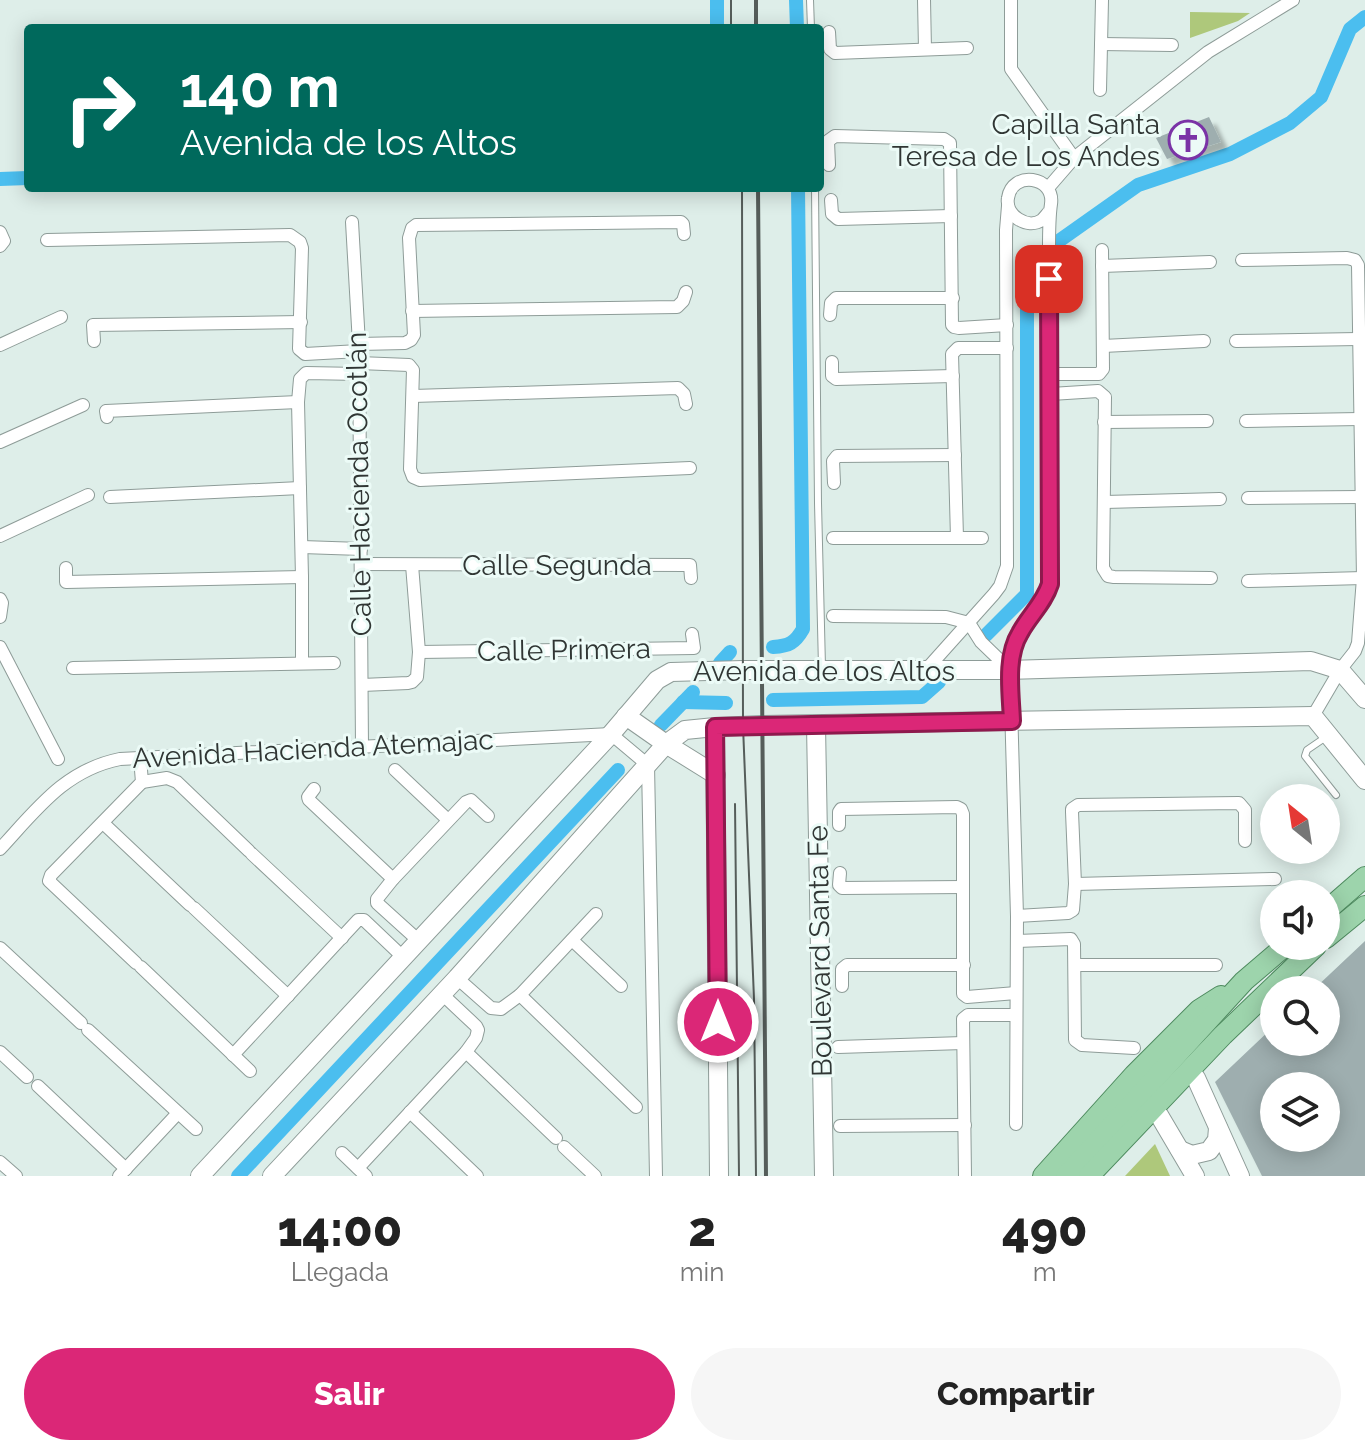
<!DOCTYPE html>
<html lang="es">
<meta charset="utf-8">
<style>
:root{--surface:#fff;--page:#f6f6f6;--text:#222;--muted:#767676;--accent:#db2777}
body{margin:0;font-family:Raleway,sans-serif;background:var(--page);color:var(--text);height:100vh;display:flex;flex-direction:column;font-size:30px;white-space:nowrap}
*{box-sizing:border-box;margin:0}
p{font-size:26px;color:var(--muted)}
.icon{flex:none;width:44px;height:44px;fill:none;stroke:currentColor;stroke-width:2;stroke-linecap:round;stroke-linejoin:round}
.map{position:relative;height:1176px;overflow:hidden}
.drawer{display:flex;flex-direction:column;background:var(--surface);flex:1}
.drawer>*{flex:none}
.top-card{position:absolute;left:24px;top:24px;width:800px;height:168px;border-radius:8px;box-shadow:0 4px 20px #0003;background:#00695c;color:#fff;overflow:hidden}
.needle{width:52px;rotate:330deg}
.buttons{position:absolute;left:1260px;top:784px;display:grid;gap:16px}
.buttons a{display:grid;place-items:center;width:80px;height:80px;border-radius:50%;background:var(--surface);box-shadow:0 4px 20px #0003;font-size:40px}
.pin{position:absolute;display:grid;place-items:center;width:68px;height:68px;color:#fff;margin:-34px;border-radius:16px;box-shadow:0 4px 12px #0006}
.me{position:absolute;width:88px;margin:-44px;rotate:0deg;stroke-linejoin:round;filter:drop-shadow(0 0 6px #0008)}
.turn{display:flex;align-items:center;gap:28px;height:168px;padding:0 24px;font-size:36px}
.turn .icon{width:104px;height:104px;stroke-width:2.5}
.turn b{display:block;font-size:56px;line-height:68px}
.eta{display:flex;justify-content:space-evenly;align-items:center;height:136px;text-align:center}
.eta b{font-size:48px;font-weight:800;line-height:56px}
.primary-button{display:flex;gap:16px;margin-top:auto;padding:16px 24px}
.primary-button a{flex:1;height:92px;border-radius:48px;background:var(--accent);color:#fff;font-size:32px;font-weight:800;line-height:92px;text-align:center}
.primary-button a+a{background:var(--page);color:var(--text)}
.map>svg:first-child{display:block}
</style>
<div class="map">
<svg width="1365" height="1176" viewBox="0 0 1365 1176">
<defs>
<filter id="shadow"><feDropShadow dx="7" dy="7" stdDeviation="2" flood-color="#0004"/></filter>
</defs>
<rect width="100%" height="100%" fill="#deeee9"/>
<g fill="#aec87b">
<path d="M1190,12H1191L1250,13L1238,21L1190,38Z"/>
<path d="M1155,1144L1170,1176H1125Z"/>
</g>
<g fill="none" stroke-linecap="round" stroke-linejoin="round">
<g stroke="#4bbeef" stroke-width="14">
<path d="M796,0L797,28"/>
<path d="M717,28V0"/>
<path d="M0,179L28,178"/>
<path d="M1056,243L1138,185L1230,154L1290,123L1321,97L1350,29L1365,17"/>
<path d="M986,635L1027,594V264L1042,253"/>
<path d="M773,647C789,646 795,643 803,629L798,188"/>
<path d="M720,663L730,652"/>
<path d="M773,700L922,697L939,682"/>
<path d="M683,702L726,703"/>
<path d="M661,725L693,692"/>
<path d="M238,1176L618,770"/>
</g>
</g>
<g fill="#9eaeaf" fill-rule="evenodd" filter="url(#shadow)">
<path d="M1209,117L1221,142L1167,159L1156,138Z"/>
<path d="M1365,941V1176H1262L1215,1082L1274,1026V1042H1326V990H1313ZM1274,1086H1326V1138H1274Z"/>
</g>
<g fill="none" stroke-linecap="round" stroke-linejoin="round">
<defs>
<g id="lane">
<path d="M810,0L811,28"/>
<path d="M815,188L818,503L822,667"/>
<path d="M1326,737L1307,750L1305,756L1336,795"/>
</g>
<g id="street">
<path d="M924,0L925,49"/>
<path d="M1011,0V69L1074,158"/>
<path d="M829,32L830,49L835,53L967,48"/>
<path d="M1101,44L1172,45"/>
<path d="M1100,90L1102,0"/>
<path d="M829,165L828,141L835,136L944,139L950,143L952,325L954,327L959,328L1007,325"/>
<path d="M1048,188L1074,158L1208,52L1293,0"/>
<path d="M831,200L832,214L838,219L951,216"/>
<path d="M352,222L359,344L362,747"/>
<path d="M0,232L4,241L0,246"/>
<path d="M47,240L290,235L300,242L302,248L299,349L305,354L359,351"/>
<path d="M1242,260L1347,258L1355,260L1358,265L1363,578L1358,643L1355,651L1340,670L1313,716"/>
<path d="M1102,266L1210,262"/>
<path d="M412,311L677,307L683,301L686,292"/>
<path d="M830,315L831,303L836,298H953"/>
<path d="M94,341L93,325L301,322"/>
<path d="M1236,341L1358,339"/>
<path d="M359,344L405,343L411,340L414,335L409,238L412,228L416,225L681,222L683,224L684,234"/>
<path d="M0,345L61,317"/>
<path d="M1103,346L1204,341"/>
<path d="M832,362V376L836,379L953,376"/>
<path d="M359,363L409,365L413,370L410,469L413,477L420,480L690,468"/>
<path d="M1051,374H1099L1103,369L1102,250"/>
<path d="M1051,394L1098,391L1105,397L1103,568L1108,576L1114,577L1211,578"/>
<path d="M413,396L678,388L684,394L686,404"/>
<path d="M107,417L106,411L298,402"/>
<path d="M1246,421L1360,419"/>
<path d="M1104,422L1207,421"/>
<path d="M0,442L83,405"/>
<path d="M834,483L833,461L837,456L955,455"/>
<path d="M110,497L300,488"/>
<path d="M1248,498L1361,497"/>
<path d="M1105,502L1220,499"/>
<path d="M0,536L88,495"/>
<path d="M833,538H982"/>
<path d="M957,538L952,354L958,348H1007"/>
<path d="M302,547L361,549"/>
<path d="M361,564L690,565L691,578"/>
<path d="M66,568V582L302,577"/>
<path d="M1248,581L1363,578"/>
<path d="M0,599L2,603L0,617"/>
<path d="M833,616L946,617L969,623"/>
<path d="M969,623L981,642L1010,670"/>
<path d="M0,647L58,759"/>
<path d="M419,652L694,648L692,634"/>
<path d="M302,662V577L298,402L300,379L306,373L359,374"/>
<path d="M73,668L334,663"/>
<path d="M925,671L994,594L1000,586L1007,566L1006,230L1008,206"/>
<path d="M362,685L408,683L412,682L417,677L419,652L412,565"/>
<path d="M395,770L448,820"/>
<path d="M142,782L167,778L177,782L249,851"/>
<path d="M314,789L308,797L309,800L393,879"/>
<path d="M103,823L190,905"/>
<path d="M839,825V812L841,809L957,807L961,809L963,814V994L967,997L1016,993"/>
<path d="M0,849C37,809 65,770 120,759L611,734L648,765L656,1176"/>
<path d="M252,854L342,938"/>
<path d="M840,873L839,885L842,888L963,887"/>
<path d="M1075,884L1275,879"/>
<path d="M194,908L288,996"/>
<path d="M1017,916L1068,913L1073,910L1075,884L1072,812V809L1078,805L1239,803L1245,810V841"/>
<path d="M572,940L621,986"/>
<path d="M419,941L377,903V899L393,879L466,802L471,800L488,816"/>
<path d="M1017,941L1071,939L1074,944L1075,1040L1082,1045L1134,1048"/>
<path d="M0,948L81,1023"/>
<path d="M136,963L49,881L51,875L142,782L140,758"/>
<path d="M1075,965H1216"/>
<path d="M141,967L250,1071"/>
<path d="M457,978L491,1008L501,1009L520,995L596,914"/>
<path d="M842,986V969L847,965H964"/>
<path d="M520,995L636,1107"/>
<path d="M88,1030L196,1129"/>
<path d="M838,1047L963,1043"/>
<path d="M0,1052L27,1077"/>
<path d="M466,1052L556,1138"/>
<path d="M233,1055L358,920H364L404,958"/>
<path d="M38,1086L126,1169"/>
<path d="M410,1112L477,1176"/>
<path d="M1016,1124L1017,916L1010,670L1020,633L1043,600L1050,584L1049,248C1049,233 1049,218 1051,204C1055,176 1012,170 1008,198C1005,215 1027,230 1042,220C1043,219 1050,211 1050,210"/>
<path d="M840,1126L965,1125"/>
<path d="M564,1147L595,1176"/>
<path d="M342,1153L366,1176"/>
<path d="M0,1162L16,1176"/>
<path d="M358,1168L466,1052L476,1038L478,1030L476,1026L442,994"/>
<path d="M119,1176L178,1113"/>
<path d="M965,1176L963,1019L968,1015H1016"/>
</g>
<g id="secondary">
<path d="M626,716L666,744L716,775"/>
<path d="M816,725L824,1176"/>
<path d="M715,727L719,1176"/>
<path d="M1196,1078L1240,1176"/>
<path d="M1159,1115L1195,1176"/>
<path d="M1180,1150L1192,1155L1209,1151L1217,1140L1218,1128"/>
<path d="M200,1176L611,734L657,680L671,672L743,670H1010L1311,661L1340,670L1365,699"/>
<path d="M272,1176L457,978L666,744L685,730L715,727L763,725L1313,716L1365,780"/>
</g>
<g id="primary">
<path d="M1326,911L1365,877"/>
<path d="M1326,938L1365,906"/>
<path d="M1043,1176L1134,1075L1199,1010L1221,996"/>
<path d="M1066,1176L1244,981L1285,946"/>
<path d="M1089,1176L1223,1035L1316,946"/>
</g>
</defs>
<use href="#lane" stroke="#8e9c98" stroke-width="8"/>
<use href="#street" stroke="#8e9c98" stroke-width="14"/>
<use href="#secondary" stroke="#8e9c98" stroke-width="20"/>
<use href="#primary" stroke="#4d8a5e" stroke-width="22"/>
<use href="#lane" stroke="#fff" stroke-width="6"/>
<use href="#street" stroke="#fff" stroke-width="12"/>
<use href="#secondary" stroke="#fff" stroke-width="18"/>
<use href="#primary" stroke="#9dd4ac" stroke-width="20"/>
<g stroke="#555d5a" stroke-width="2">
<path d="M731,0V28"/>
<path d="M742,188L743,726L754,999L756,1176"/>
<path d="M735,804L739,1176"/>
</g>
<g stroke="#555d5a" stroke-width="4">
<path d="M756,0V28"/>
<path d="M758,188L766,1176"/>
</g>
</g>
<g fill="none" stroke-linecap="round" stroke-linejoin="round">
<defs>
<path id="route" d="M718,1022L715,727L1012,721C1011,694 1005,657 1020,633C1029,616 1044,603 1050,584L1049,279"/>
</defs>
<use href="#route" stroke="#8e194d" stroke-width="20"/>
<use href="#route" stroke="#db2777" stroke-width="14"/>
</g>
<defs>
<symbol id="church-ring" viewBox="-11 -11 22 22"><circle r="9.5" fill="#ecfbf7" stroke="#7a33a6" stroke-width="1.5"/><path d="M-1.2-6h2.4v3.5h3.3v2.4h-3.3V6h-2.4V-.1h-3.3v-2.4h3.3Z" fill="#7a33a6"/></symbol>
</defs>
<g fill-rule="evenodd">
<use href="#church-ring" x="1166" y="118" width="44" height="44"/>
</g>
<g text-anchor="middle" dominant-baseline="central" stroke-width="6" stroke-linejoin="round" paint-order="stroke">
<g font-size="28" fill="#303634" stroke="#ecfbf7" text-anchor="end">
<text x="1160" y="124">Capilla Santa<tspan x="1160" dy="32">Teresa de Los Andes</tspan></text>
</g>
<g font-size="28" fill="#303634" stroke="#ecfbf7">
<text transform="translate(359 484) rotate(-91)">Calle Hacienda Ocotlán</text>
<text x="557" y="565">Calle Segunda</text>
<text transform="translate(564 650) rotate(-1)">Calle Primera</text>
<text x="824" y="671">Avenida de los Altos</text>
<text transform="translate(313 749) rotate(-3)">Avenida Hacienda Atemajac</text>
<text transform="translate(820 951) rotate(-91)">Boulevard Santa Fe</text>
</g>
</g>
</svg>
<div class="buttons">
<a><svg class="needle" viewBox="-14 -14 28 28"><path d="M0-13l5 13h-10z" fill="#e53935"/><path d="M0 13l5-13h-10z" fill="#767676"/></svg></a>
<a><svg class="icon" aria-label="sound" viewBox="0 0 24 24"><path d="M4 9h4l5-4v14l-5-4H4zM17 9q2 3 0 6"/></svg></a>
<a><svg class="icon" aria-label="search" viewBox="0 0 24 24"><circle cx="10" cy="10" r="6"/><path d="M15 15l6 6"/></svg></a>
<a><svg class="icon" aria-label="layers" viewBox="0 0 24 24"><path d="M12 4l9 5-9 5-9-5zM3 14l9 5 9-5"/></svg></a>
</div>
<div class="pin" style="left:1049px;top:279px;background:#d93025"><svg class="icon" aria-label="arrive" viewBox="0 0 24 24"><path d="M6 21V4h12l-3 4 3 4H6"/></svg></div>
<svg class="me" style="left:718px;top:1022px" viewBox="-20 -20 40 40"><circle r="17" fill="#db2777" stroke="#fff" stroke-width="3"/><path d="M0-11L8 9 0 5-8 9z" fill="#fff"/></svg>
<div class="top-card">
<div class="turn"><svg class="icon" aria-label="right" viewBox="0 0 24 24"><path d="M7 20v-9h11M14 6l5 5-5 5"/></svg><div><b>140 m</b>Avenida de los Altos</div></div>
</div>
</div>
<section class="drawer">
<div class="eta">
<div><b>14:00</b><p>Llegada</p></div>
<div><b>2</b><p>min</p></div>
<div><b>490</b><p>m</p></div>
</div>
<div class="primary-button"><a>Salir</a><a>Compartir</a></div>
</section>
